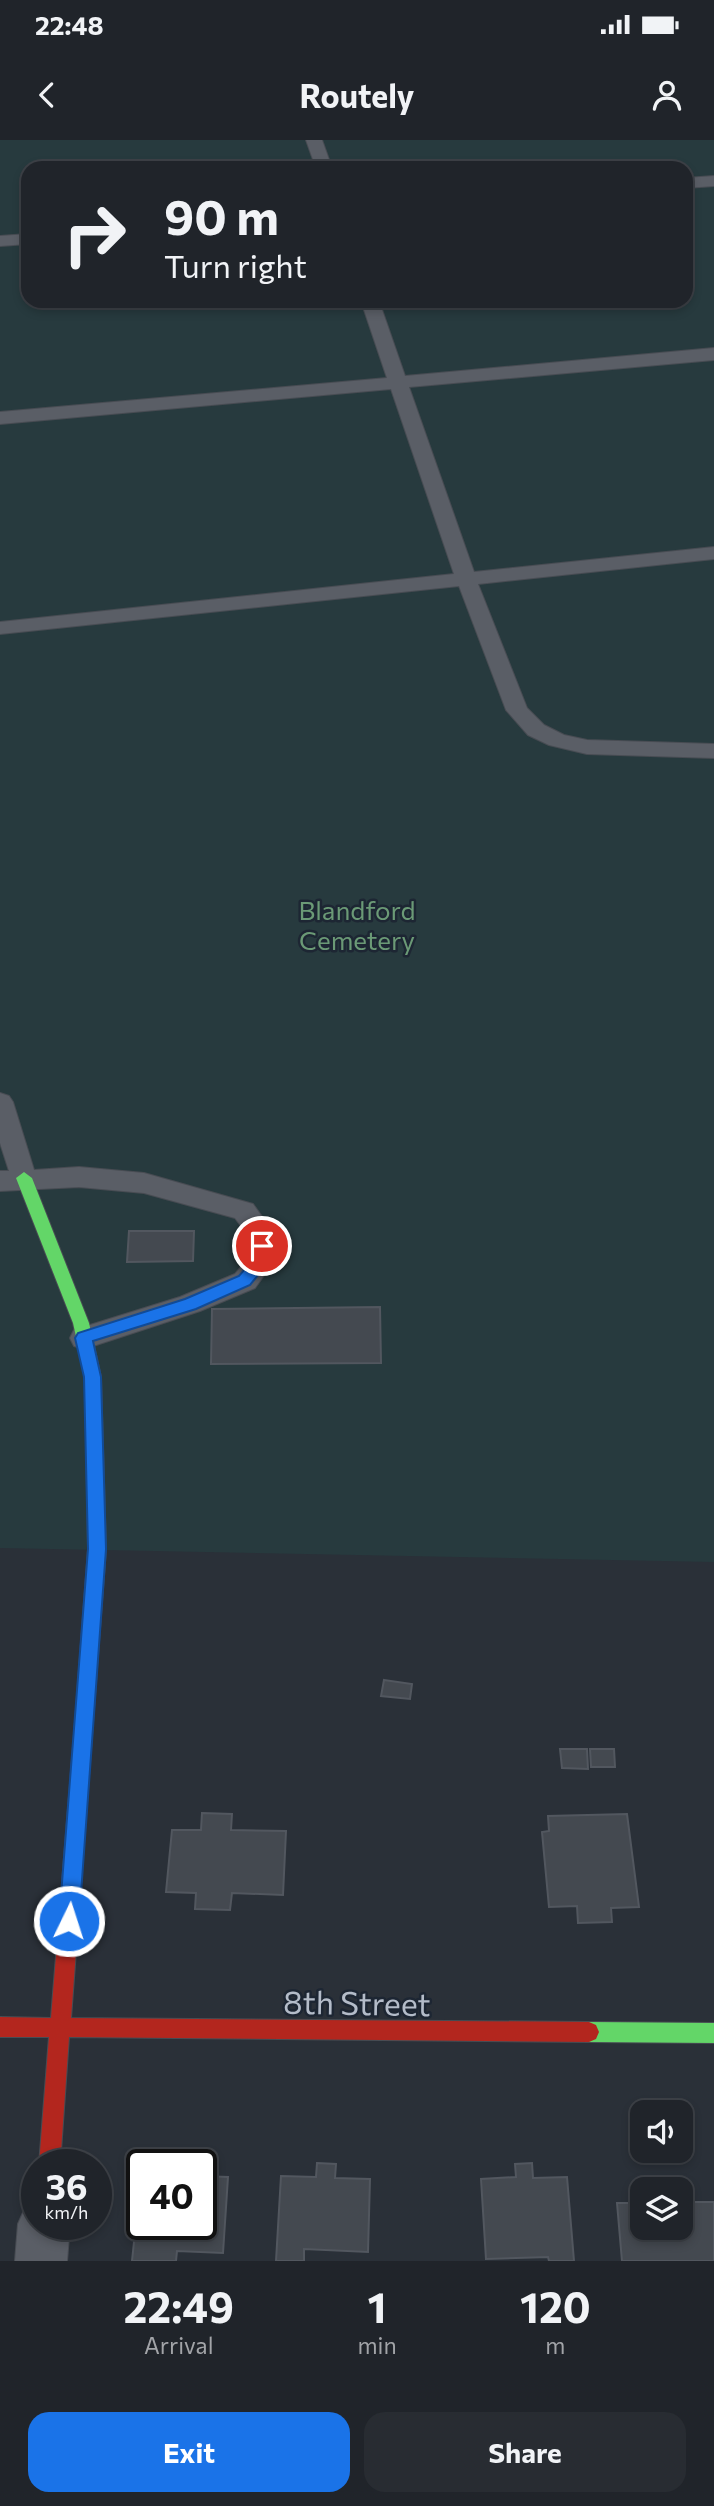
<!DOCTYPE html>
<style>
:root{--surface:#20242a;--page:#282c32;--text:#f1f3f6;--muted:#a2a4a8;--line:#3d4147;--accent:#1a73e8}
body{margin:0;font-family:Commissioner,sans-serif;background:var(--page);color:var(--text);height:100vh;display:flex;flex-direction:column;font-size:26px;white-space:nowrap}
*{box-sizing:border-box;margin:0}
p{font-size:23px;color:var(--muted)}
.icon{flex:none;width:38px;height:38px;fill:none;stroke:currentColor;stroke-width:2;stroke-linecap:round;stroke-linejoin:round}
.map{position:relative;height:2121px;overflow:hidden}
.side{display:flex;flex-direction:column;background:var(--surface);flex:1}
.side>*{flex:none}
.top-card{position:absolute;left:21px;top:21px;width:672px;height:147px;border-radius:21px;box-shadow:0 4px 10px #0003,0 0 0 2px var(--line);background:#20242a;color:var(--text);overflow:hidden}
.buttons{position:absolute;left:630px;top:1960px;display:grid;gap:14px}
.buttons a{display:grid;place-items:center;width:63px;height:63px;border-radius:14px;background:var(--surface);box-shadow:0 4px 10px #0003,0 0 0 2px var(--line);font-size:35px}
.speed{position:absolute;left:21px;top:2009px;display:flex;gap:14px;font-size:35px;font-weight:700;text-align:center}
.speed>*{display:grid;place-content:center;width:91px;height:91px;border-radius:50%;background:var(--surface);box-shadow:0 4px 10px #0003,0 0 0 2px var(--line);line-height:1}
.speed small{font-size:18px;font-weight:400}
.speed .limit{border:4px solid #111;border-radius:10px;background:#fff;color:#111}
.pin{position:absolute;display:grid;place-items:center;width:60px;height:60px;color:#fff;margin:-30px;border:4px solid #fff;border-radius:50%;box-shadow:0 2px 7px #0007}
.me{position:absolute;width:77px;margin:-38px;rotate:4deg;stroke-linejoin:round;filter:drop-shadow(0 0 5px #0008)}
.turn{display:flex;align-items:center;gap:24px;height:147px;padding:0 28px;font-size:32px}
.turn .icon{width:91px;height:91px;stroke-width:2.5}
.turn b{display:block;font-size:49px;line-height:60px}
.eta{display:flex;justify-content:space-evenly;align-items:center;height:119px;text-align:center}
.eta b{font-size:42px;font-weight:700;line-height:49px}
.cta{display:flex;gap:14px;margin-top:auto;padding:14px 28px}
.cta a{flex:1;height:80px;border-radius:21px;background:var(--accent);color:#fff;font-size:28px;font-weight:700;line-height:80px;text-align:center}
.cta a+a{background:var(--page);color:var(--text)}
.status{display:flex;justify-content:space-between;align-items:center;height:49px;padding:0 35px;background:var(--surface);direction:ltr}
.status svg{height:19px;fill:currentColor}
header{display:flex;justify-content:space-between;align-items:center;height:91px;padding:0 28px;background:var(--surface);font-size:32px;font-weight:700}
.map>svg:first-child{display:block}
</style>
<div class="status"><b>22:48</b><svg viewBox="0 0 49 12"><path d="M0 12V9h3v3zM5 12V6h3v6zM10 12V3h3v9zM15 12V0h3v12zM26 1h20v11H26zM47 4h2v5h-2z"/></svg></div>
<header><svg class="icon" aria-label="back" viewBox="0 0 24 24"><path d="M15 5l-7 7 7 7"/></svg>Routely<svg class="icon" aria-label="person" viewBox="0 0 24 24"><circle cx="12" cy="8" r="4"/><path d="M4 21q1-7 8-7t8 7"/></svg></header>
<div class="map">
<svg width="714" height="2121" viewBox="0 0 714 2121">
<rect width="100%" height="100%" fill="#2a3038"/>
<path fill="#273a3e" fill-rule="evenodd" d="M0,0H714V1422L0,1408ZM28,28H686V161H28Z"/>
<g fill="#444950" stroke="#52575f" stroke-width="2">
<path d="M129,1091H194L193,1121L127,1122Z"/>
<path d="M380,1167L381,1223L211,1224L212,1169Z"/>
<path d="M384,1540L412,1544L410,1559L381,1556Z"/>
<path d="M560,1609H587L588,1629L562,1628Z"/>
<path d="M590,1609H614L615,1627H591Z"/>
<path d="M202,1673L232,1674L231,1690L286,1691L283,1755L232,1753L230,1770L195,1769L196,1753L166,1752L172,1690H201Z"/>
<path d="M627,1674L639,1767L611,1768L612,1782L578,1783L577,1766L549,1767L542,1692L549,1691L548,1676Z"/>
<path d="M317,2023L336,2024L335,2038L370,2039L368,2112L304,2109V2121H276L281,2036L316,2037Z"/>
<path d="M532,2023L533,2038L567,2037L574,2121H549L548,2117L486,2119L481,2039L516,2037L515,2024Z"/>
<path d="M141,2035L142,2084H201V2036L228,2037L223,2113L177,2111L176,2121H132Z"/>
<path d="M681,2062H714V2121H622L617,2063H642V2088H681Z"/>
</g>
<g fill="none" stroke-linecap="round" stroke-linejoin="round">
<defs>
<g id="lane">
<path d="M306,0H322L332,28H316Z"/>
<path d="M714,36V46L686,48V38Z"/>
<path d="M28,94V104L0,106V96Z"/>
<path d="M361,161H379L405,236L714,208V220L409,247L474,432L714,407V419L478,444L527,568L544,585L564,595L587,600L714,604V618L587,614L549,605L528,595L506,570L459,446L0,494V482L454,434L391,249L0,284V272L387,238Z"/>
<path d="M0,953L9,956L13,962L34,1030L79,1027L144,1033L253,1064L273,1092L272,1124L255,1148L200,1171L84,1209L74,1206L70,1198L74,1190L180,1157L235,1134L246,1121L247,1094L235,1078L144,1053L79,1047L0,1051V1031H9L0,1003Z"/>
</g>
<path id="street" d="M37,2061V2084H70L67,2121H15L18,2084L26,2066Z"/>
<g id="fast">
<path d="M24,1032L32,1038L89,1183L101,1237L106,1409L93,1582L91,1588L84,1590L77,1588L75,1582L88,1409L85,1237L73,1183L16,1038Z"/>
<path d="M589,1882L714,1883V1903L589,1902L582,1899L579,1892L582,1885Z"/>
</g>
<path id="jam" d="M84,1574L91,1576L93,1582L71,1878L589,1882L596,1885L599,1892L596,1899L589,1902L69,1897L60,2025H39L49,1897H0V1877L51,1878L75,1582L77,1576Z"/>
</defs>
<use href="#lane" stroke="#484c53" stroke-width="2"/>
<use href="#street" stroke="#484c53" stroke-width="2"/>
<use href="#fast" stroke="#484c53" stroke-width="2"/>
<use href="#jam" stroke="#484c53" stroke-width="2"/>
<use href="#lane" fill="#5a5e66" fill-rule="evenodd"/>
<use href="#street" fill="#5a5e66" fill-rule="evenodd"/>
<use href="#fast" fill="#63d668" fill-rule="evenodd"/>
<use href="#jam" fill="#b3261e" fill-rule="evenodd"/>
</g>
<path fill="#1a73e8" stroke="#114b97" stroke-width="2" d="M262,1100L270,1106L267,1124L250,1145L196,1169L93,1201L101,1237L106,1409L79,1781L76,1787L69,1790L62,1787L59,1781L88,1409L84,1237L75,1198L78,1193L185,1159L239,1136L251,1122L256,1102Z"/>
<g text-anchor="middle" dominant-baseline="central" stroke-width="5" stroke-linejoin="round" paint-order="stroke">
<g font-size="26" fill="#6b9a76" stroke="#1d2633">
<text x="357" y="769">Blandford<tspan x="357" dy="30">Cemetery</tspan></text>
</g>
<g font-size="32" fill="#b4bcc9" stroke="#1d2633">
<text transform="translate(357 1862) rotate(1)">8th Street</text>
</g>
</g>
</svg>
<div class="buttons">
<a><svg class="icon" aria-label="sound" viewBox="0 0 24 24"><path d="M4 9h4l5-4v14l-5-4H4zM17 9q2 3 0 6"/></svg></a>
<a><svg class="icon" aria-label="layers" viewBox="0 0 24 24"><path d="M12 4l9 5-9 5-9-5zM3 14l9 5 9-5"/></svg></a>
</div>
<div class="speed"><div>36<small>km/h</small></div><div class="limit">40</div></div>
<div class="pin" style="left:262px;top:1106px;background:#d93025"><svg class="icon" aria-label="arrive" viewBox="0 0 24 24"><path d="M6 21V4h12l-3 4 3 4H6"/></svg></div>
<svg class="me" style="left:69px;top:1781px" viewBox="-20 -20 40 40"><circle r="17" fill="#1a73e8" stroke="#fff" stroke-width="3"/><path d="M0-11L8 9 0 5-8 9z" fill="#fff"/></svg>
<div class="top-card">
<div class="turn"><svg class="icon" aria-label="right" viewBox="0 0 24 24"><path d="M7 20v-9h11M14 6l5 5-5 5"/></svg><div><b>90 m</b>Turn right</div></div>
</div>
</div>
<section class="side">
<div class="eta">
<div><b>22:49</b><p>Arrival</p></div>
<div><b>1</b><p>min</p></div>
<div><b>120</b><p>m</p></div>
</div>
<div class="cta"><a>Exit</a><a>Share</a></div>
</section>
